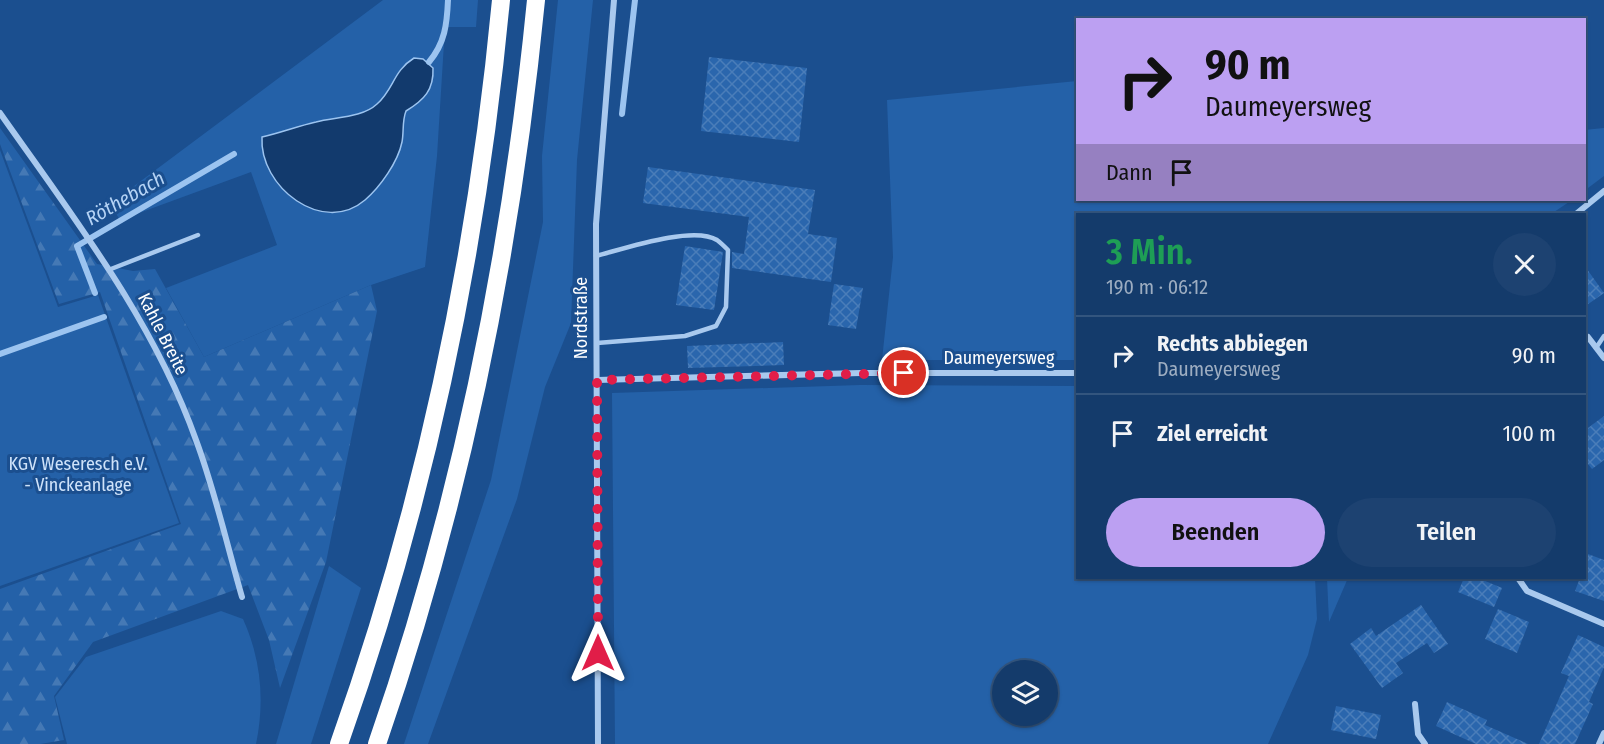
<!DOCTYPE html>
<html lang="de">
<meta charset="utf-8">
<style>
:root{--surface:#143b6b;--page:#1d4271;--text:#f1f3f6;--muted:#9dadc1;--line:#33557e;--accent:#bca0f2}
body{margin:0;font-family:"Fira Sans Condensed",sans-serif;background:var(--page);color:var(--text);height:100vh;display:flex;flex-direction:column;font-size:22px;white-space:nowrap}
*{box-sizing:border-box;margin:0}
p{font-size:20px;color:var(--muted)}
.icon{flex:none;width:33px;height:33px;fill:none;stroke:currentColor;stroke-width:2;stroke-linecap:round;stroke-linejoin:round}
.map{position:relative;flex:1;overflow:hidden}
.details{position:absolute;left:1076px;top:213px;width:510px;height:366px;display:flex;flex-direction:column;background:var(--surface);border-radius:0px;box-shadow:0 2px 4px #0004,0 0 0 2px var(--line)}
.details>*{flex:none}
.top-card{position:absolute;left:1076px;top:18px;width:510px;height:183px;border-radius:0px;box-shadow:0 2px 4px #0004,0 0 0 2px var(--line);background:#bca0f2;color:#111;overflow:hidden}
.controls{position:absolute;left:992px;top:660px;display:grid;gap:12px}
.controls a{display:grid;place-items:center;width:66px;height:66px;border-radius:50%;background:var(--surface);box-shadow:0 2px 4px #0004,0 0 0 2px var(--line);font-size:30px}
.pin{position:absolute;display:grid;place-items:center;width:51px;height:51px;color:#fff;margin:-26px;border:3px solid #fff;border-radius:50%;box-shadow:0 2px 6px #0007}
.me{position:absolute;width:66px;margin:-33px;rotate:0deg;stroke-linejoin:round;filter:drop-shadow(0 0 4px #0008)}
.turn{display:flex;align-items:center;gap:21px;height:126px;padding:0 30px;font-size:27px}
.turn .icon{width:78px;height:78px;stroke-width:2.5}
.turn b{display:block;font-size:42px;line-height:51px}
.then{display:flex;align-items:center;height:57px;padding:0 30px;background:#0003;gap:12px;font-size:22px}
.round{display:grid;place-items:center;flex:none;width:63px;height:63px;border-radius:32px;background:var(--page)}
.headline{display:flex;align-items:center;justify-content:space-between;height:102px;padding:0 30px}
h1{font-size:36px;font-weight:600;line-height:45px;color:#1e9e55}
.cta{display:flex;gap:12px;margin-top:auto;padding:12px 30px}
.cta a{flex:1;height:69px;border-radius:36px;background:var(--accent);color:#111;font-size:24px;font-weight:600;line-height:69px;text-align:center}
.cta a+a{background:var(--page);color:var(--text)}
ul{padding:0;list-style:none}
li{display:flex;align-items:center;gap:18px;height:78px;padding:0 30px;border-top:2px solid var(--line)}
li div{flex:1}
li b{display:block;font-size:22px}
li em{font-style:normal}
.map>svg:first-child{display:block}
</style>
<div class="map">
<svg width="1604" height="744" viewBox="0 0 1604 744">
<defs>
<pattern id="forest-firs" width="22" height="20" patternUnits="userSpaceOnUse" patternTransform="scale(1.5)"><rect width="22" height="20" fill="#2461a8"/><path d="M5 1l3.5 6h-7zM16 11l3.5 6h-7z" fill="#4579b5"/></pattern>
<pattern id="building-cross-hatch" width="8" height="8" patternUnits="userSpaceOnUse" patternTransform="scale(1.5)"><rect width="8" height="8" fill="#2a66ad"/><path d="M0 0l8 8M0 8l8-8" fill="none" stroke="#4a7db9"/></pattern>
</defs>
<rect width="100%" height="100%" fill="#1b4f8f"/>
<g fill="#2461a8" fill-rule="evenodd">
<path d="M383,0H478L476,27H445L437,156L425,267L371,285L204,357L166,288L277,245L251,172L120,220L110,204Z"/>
<path d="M558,0H593L577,160L571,323L545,387L517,499L428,744H404L491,480L543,222L542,156Z"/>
<path d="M1077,81V200H1572L1551,214H1077V360H882L893,257L887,100Z"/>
<path d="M1604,128V176L1584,191V130Z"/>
<path d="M0,150L58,307L98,295L179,523L0,586Z"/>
<path d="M860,385L1077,386V578H1315L1317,619L1308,655L1268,744H615L612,393ZM1002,670H1047V716H1002Z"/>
<path d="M329,566L361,588L311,744H276Z"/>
<path d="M1327,578H1348L1329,622Z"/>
<path d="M221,611L243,619C261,659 265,701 256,744H67L55,697L86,657Z"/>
</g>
<path fill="url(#forest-firs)" d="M0,128L97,264L133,271L155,269L204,357L371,285L377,311L326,562L280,688L269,640L248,585L93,642L54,696L64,740L40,744H0V589L181,524L100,292L59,304L0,144Z"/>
<path fill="#123a6d" stroke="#9cc4f0" stroke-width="1.5" d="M414,58L423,59L433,68C434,90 424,100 406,111C402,121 404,132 402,142C398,162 380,187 365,200C323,236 259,187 262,137C280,133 298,126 316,122C335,117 362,118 377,104C394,89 393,71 414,58Z"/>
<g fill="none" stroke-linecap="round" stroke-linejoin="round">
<g stroke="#9cc4f0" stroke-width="6">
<path d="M429,62C445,43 447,24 448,0"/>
<path d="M622,114L635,0"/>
<path d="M95,293L77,246L234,154"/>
<path d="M0,354L104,317"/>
</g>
</g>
<g fill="url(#building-cross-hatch)">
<path d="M709,57L807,68L799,142L701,131Z"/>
<path d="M648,167L815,190L808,234L837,238L831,282L732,268V252L744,254L749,217L643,203Z"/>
<path d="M685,246L723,252L714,310L676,305Z"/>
<path d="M1584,265L1604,293L1584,307Z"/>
<path d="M834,284L863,288L856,329L828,325Z"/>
<path d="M783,342L784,365L688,368L687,346Z"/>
<path d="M1604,416V460L1592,469L1584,459V431Z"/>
<path d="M1588,554L1604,560V601L1575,591L1580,578H1584V566Z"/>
<path d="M1464,578H1478L1502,588L1494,607L1458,592Z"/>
<path d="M1421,605L1448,644L1434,653L1427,643L1396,663L1403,673L1382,688L1350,644L1371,628L1376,636Z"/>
<path d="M1498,609L1529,622L1517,653L1485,639Z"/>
<path d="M1578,635L1604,647V667L1589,702L1593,704L1575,744H1539L1569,676L1561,673Z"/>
<path d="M1447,702L1487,720L1485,725L1528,744H1476L1436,726Z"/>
<path d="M1336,706L1381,715L1376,739L1331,730Z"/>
</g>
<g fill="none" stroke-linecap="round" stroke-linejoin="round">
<g stroke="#a9c9ee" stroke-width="4.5">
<path d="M596,256C623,249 693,225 717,240C721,243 725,247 728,250L726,307L716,326L685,336L597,343"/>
<path d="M111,269L198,235"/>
<path d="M1596,348L1604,336"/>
</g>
<g stroke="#a9c9ee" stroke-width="6">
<path d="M0,113C73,217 153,319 196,440C215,491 227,545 242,597"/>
<path d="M1576,214L1604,191"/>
<path d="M1588,337L1604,358"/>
<path d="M597,380L861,373H1077"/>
<path d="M1518,578L1527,591L1604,624"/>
<path d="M1415,704L1418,734L1425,744"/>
<path d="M598,744L596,224L614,0"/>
<path d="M1599,744L1604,733"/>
</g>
<g stroke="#fff" stroke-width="18">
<path d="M339,744C425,503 477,254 501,0"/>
<path d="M377,744C461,503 511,254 536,0"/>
</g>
</g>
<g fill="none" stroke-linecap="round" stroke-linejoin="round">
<path stroke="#e11d48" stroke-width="10" stroke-dasharray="0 18" d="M598,653L597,380L904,373"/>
</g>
<g text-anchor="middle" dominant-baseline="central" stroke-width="6" stroke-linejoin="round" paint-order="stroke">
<g font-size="18" fill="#fff" stroke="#1b4f8f">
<text transform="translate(581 318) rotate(-90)">Nordstraße</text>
<text transform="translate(163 334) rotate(63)">Kahle Breite</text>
<text x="999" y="358">Daumeyersweg</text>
</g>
<g font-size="18" fill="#cfe3fa" stroke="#1b4f8f">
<text x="78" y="464">KGV Weseresch e.V.<tspan x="78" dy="21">- Vinckeanlage</tspan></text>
</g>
<g font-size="20" font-style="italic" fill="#b5d3f5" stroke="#1b4f8f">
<text transform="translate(125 198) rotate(-30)">Röthebach</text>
</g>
</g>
</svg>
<div class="controls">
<a><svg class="icon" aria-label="layers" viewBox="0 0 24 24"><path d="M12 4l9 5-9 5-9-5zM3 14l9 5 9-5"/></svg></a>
</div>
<div class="pin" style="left:904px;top:373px;background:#d93025"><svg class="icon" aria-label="arrive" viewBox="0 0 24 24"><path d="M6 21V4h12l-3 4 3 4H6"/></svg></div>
<svg class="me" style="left:598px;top:653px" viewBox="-20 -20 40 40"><path d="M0-17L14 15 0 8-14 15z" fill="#e11d48" stroke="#fff" stroke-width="4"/></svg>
<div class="top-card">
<div class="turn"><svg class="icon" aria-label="right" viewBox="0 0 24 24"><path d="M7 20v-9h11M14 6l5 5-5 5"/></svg><div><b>90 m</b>Daumeyersweg</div></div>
<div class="then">Dann<svg class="icon" aria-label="arrive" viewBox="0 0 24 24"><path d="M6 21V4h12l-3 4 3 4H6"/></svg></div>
</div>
<section class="details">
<div class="headline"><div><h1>3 Min.</h1><p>190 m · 06:12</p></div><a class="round"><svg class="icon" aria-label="close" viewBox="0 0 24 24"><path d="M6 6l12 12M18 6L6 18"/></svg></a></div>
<ul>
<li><svg class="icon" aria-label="right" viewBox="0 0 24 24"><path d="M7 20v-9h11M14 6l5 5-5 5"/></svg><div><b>Rechts abbiegen</b><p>Daumeyersweg</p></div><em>90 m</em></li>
<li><svg class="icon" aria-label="arrive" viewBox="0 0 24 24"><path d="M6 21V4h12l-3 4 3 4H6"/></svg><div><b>Ziel erreicht</b></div><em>100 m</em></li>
</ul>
<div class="cta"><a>Beenden</a><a>Teilen</a></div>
</section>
</div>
